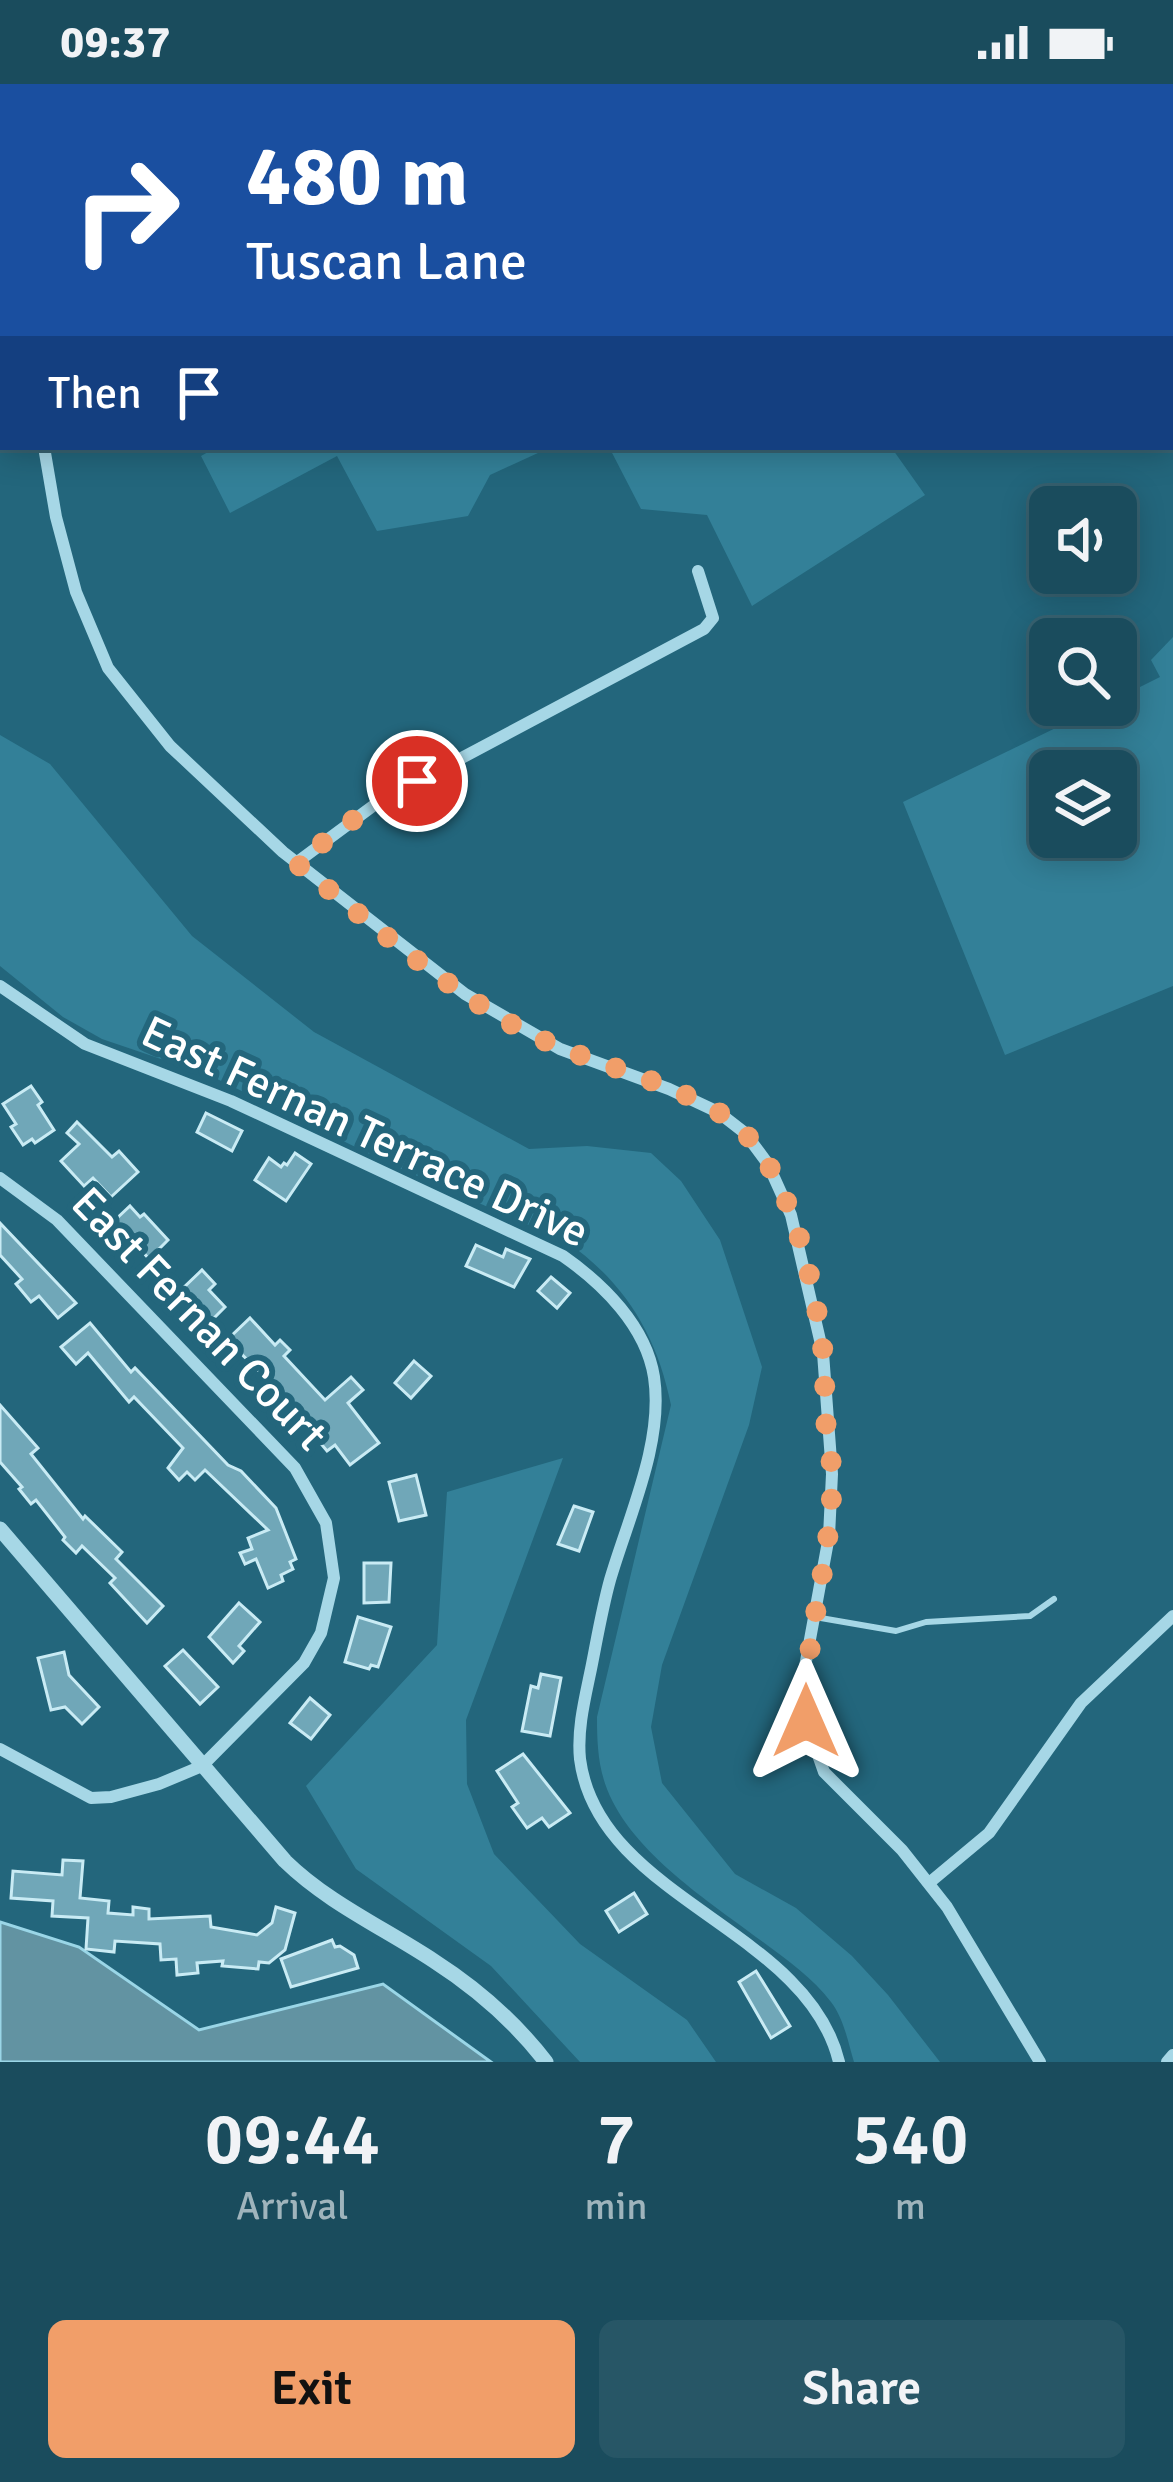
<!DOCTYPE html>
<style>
:root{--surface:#1a4c5d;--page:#275666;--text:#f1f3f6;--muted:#9fb4bc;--line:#386372;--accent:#f19e69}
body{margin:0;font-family:Signika,sans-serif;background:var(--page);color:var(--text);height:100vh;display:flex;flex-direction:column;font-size:45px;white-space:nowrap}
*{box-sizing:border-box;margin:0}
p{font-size:39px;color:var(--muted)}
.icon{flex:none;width:66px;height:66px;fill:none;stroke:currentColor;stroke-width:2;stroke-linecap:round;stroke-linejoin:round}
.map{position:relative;height:1978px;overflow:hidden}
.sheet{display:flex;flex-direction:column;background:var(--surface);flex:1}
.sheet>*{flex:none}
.hud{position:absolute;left:0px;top:0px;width:1173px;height:366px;box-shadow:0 6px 30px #0003,0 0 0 3px var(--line);background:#1a4fa0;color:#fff;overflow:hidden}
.tools{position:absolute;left:1029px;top:402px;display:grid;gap:24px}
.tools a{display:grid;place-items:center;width:108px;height:108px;border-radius:18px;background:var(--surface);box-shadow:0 6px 30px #0003,0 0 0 3px var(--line);font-size:60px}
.pin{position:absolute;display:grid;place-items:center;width:102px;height:102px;color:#fff;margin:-51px;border:6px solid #fff;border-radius:50%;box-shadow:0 3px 12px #0007}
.me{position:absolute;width:132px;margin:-66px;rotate:0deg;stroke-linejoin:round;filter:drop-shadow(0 0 9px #0008)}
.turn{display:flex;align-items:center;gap:42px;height:252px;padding:0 48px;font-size:54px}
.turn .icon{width:156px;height:156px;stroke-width:2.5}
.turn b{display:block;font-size:84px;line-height:102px}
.then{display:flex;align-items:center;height:114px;padding:0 48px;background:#0003;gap:24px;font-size:45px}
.eta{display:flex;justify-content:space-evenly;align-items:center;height:204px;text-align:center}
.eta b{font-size:72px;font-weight:600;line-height:84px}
.primary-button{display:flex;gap:24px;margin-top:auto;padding:24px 48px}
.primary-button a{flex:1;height:138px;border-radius:18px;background:var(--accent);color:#111;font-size:48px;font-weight:600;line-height:138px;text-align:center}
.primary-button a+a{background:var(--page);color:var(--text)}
.status{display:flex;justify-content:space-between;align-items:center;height:84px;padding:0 60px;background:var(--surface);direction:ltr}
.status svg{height:33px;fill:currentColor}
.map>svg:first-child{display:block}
</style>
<div class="status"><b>09:37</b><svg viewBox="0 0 49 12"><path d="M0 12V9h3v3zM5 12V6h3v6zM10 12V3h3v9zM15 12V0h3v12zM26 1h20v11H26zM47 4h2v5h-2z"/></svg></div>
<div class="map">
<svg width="1173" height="1978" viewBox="0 0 1173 1978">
<rect width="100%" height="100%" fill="#23667c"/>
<g fill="#338098" fill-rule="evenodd">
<path d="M676,0H1173V25L1170,27V3Z"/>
<path d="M217,363H551L490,391L468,432L377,447L337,372L230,429L201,372Z"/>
<path d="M609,363H891L925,411L752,522L707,431L641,425Z"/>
<path d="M1173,553V902L1005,971L903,718L1103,621H1116V615L1160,593L1151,576ZM1050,687H1116V753H1050Z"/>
<path d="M0,651L50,680L192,852L314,948L529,1065L587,1062L651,1069L681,1097L720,1156L762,1283L749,1341L662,1581L651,1643L662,1699L735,1790L796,1824L852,1872L888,1911L940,1978H854C848,1958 844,1935 831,1918C813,1894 787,1876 763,1858C710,1818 632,1769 607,1705C598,1682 597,1658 597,1633L671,1321C657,1251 625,1199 567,1158L388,1079L211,992L102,955L63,933L0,882Z"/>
<path d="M563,1374L466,1636L467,1700L494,1770L580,1860L687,1936L716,1978H580L491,1882L356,1785L306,1702L437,1561L447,1408Z"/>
</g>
<path fill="#6293a2" stroke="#9ad6e7" stroke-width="3" d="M0,1838L79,1863L199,1946L383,1900L491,1978H0Z"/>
<g fill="#70a7b8" stroke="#c9ebf4" stroke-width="3">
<path d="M31,1002L42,1018L38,1021L54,1046L35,1059L32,1055L23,1061L11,1043L16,1040L3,1020Z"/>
<path d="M206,1029L242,1047L232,1067L197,1048Z"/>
<path d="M77,1038L112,1073L119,1067L138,1088L111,1113L93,1094L84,1102L61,1077L79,1060L67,1049Z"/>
<path d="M295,1069L311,1080L286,1117L255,1096L269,1074L281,1083L284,1079L287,1081Z"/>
<path d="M130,1122L140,1133L144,1130L168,1156L149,1175L115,1136Z"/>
<path d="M0,1139L76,1219L58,1234L39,1212L31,1218L16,1200L22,1195L0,1171Z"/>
<path d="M476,1161L503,1173L506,1165L530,1175L514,1203L466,1182Z"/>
<path d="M202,1186L215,1200L209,1206L225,1223L212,1236L179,1208Z"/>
<path d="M551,1193L570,1209L557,1224L538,1207Z"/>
<path d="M250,1234L275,1261L280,1256L290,1266L284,1272L325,1316L351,1293L363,1306L348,1319L379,1359L350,1381L335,1361L327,1367L293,1326L296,1323L227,1256Z"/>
<path d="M90,1239L131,1288L135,1284L228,1381L241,1387L276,1424L296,1475L290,1478L293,1485L281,1491L283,1497L268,1504L256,1475L245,1480L240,1469L252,1465L248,1454L268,1446L205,1386L195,1396L187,1388L179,1396L168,1384L183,1364L134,1313L129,1318L88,1269L76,1280L61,1263Z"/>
<path d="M414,1277L431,1292L411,1314L395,1299Z"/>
<path d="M0,1321L38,1364L31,1370L83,1435L85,1432L122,1468L116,1475L163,1522L147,1539L110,1499L115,1494L82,1462L76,1469L63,1456L65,1453L36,1416L31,1420L19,1405L22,1403L0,1378Z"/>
<path d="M416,1391L426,1431L399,1437L389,1398Z"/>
<path d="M574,1422L593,1428L579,1467L558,1460Z"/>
<path d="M364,1479H391L389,1518L364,1519Z"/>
<path d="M239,1519L260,1538L239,1562L244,1567L233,1579L209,1553Z"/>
<path d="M358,1533L391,1543L378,1583L371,1581L369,1585L345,1578Z"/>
<path d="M183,1566L218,1603L200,1620L165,1582Z"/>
<path d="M64,1568L69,1591L99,1623L82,1640L65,1623L51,1626L38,1574Z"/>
<path d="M541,1590L561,1594L550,1652L522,1647L531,1602L538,1604Z"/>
<path d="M310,1614L330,1631L311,1655L290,1639Z"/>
<path d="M523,1670L570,1729L549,1743L542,1734L527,1744L512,1723L518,1719L497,1687Z"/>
<path d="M63,1776L83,1777L80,1814L109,1817L108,1829L133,1831V1823L149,1825V1835L210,1832L211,1843L257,1851L272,1839L276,1823L295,1829L285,1866L269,1879L259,1878L258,1885L222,1882L223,1877L197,1879L198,1889L177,1891L176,1875L161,1876L160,1860L115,1857L114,1868L86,1865L88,1834L52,1832L53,1817L11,1814L13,1787L62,1791Z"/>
<path d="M634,1809L647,1830L619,1848L606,1827Z"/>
<path d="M332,1856L335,1863L340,1862L354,1871L358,1884L291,1903L281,1875Z"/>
<path d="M756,1887L790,1942L771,1954L739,1898Z"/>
</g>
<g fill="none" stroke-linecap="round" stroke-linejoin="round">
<g stroke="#a6d7e6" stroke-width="6">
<path d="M1170,122L1173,120"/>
<path d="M815,1533L896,1547L926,1538L1030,1532L1054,1515"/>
</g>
<g stroke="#a6d7e6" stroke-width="12">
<path d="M209,3L211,0"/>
<path d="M577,3L582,0"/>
<path d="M44,363L56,433L76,508L108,584L170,662L283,768L465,910L560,965L669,1005L718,1028L745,1049L768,1080L791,1131L823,1269L832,1390L829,1452L804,1588L806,1637L824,1688L902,1766L947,1823L1040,1978"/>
<path d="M296,779L377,719L704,545L713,534L698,487"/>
<path d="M0,902L85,960L231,1017L563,1172C603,1200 646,1242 654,1293C664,1359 628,1434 610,1496C602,1525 597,1555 591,1585C585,1614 577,1645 580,1675C598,1815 807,1844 839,1978"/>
<path d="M0,1094L57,1136L295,1384L326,1439L334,1494L321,1549L304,1579L202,1682L159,1700L111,1713L91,1714L0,1665"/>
<path d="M929,1799L989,1749L1081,1619L1173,1532"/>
<path d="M1167,1978L1173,1971"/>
</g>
<path stroke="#a6d7e6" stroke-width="15" d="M0,1445L285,1777C328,1819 384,1844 434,1877C476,1904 515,1938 546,1978"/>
</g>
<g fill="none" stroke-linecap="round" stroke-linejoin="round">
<path stroke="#f19e69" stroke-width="21" stroke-dasharray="0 37.8" d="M417,697L377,718L296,779C366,835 437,898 515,942C581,979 659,991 723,1031C788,1072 814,1195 823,1267C826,1288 824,1310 825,1331C827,1352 832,1373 832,1394C832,1477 803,1554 806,1637"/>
</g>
<g text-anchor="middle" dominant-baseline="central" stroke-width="12" stroke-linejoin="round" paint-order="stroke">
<g font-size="45" fill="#fff" stroke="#23667c">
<text transform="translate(365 1048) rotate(25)">East Fernan Terrace Drive</text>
<text transform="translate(199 1235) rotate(46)">East Fernan Court</text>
</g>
</g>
</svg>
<div class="tools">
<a><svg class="icon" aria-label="sound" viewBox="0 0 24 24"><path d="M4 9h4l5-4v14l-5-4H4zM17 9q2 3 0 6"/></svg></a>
<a><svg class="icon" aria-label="search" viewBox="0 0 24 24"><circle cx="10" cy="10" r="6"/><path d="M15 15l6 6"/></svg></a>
<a><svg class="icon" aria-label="layers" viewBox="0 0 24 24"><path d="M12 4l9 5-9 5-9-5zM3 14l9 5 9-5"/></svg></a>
</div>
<div class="pin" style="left:417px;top:697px;background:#d93025"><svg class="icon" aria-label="arrive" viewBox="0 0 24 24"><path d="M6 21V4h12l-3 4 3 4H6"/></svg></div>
<svg class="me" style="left:806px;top:1637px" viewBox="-20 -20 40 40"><path d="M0-17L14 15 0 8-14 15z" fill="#f19e69" stroke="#fff" stroke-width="4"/></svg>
<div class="hud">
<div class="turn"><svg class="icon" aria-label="right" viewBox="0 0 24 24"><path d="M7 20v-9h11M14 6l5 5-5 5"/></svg><div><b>480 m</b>Tuscan Lane</div></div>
<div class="then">Then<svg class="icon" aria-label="arrive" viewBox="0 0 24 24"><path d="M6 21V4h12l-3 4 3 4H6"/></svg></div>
</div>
</div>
<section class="sheet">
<div class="eta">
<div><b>09:44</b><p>Arrival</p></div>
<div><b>7</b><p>min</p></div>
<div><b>540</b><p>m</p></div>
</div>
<div class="primary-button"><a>Exit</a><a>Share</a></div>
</section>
